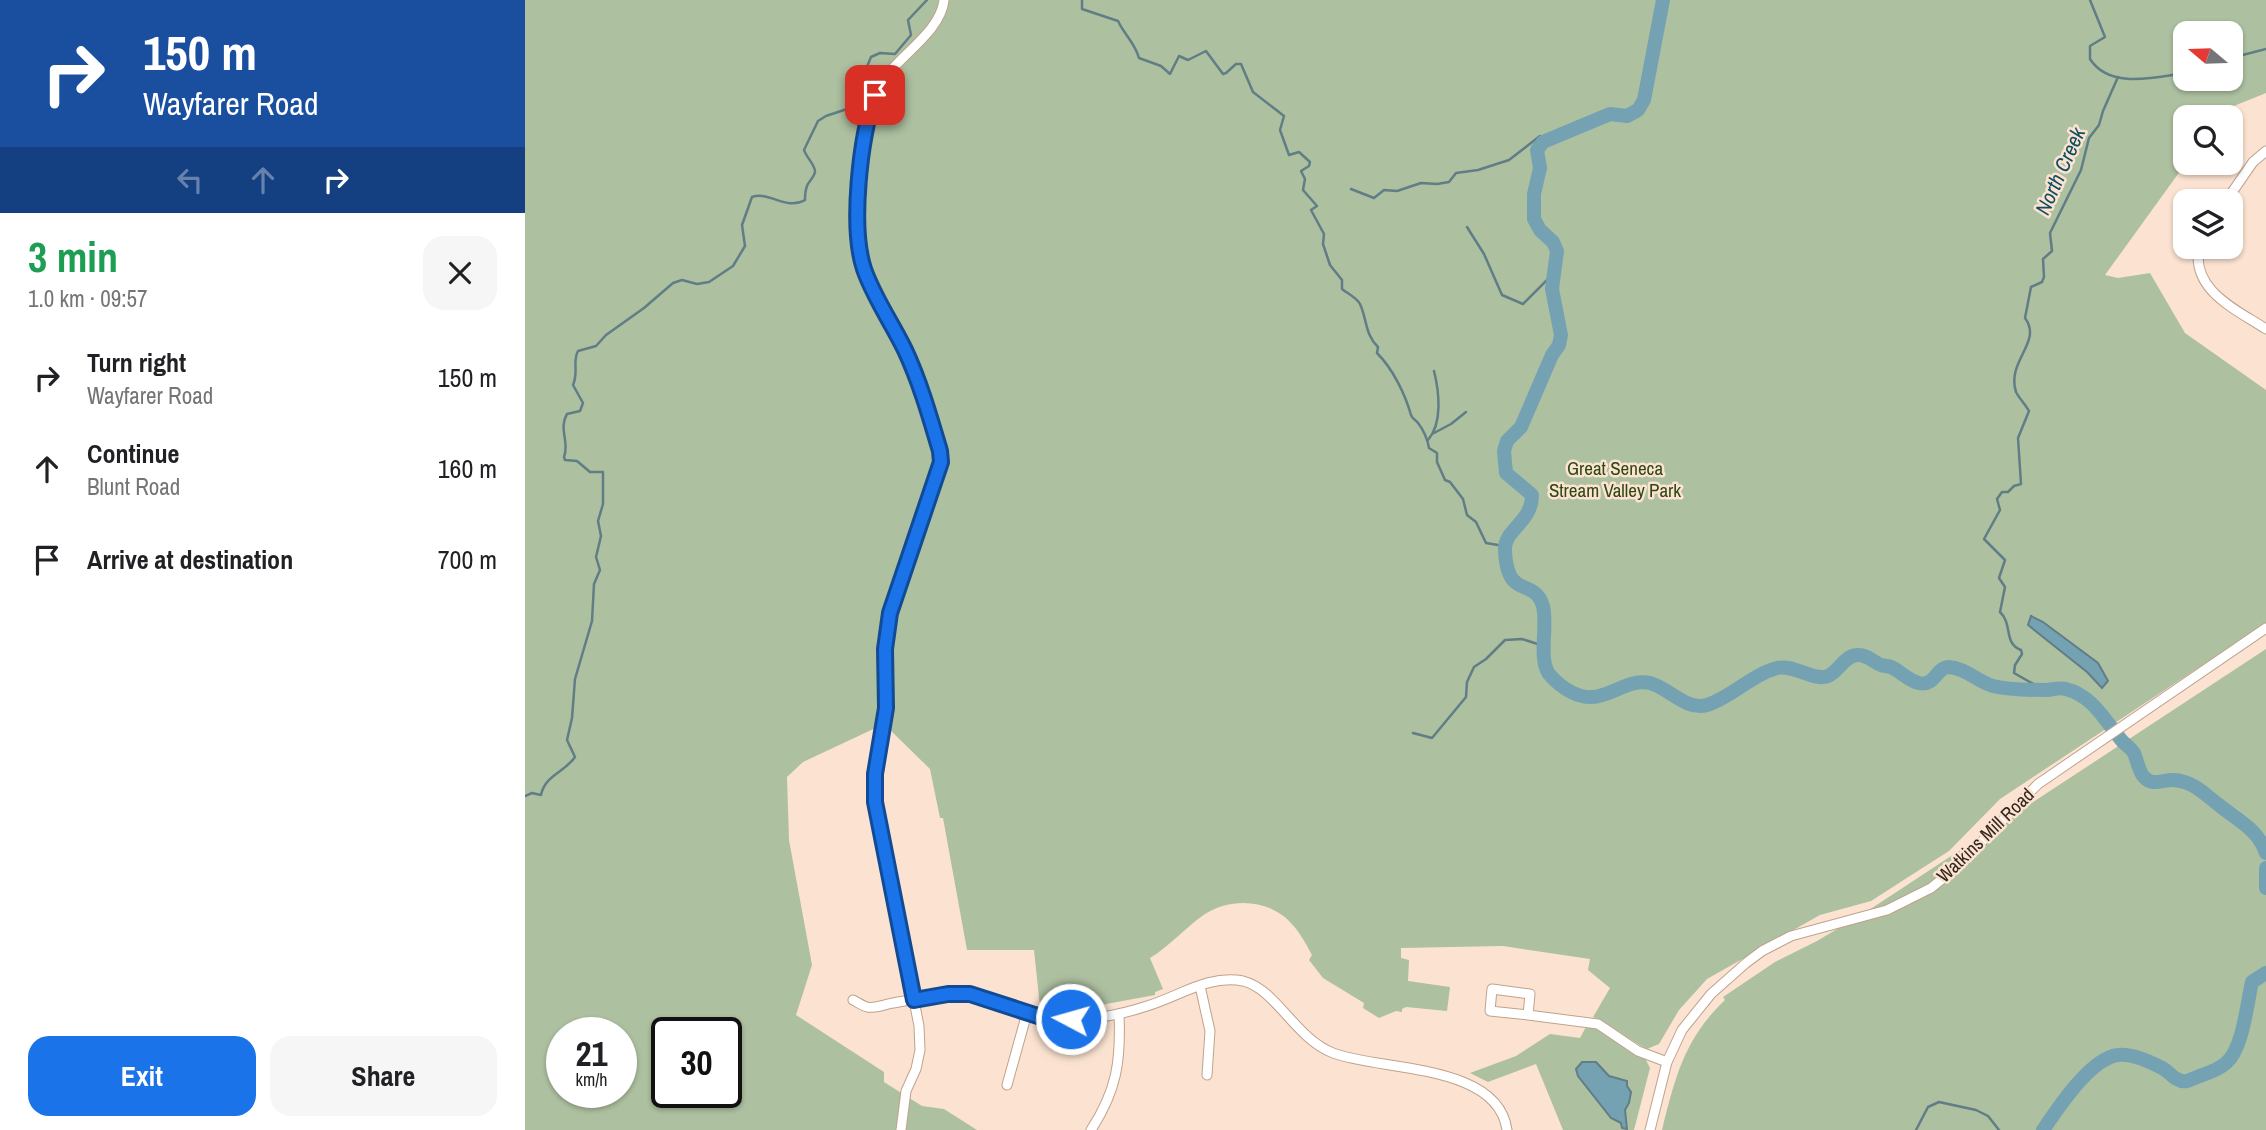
<!DOCTYPE html>
<meta charset="utf-8">
<style>
:root{--surface:#fff;--page:#f6f6f6;--text:#202124;--muted:#757577;--accent:#1a73e8}
body{margin:0;font-family:"Archivo Narrow",sans-serif;background:var(--page);color:var(--text);height:100vh;display:flex;flex-direction:column;font-size:26px;white-space:nowrap}
*{box-sizing:border-box;margin:0}
p{font-size:23px;color:var(--muted)}
.icon{flex:none;width:38px;height:38px;fill:none;stroke:currentColor;stroke-width:2;stroke-linecap:round;stroke-linejoin:round}
.map{position:relative;flex:1;overflow:hidden}
.side{display:flex;flex-direction:column;background:var(--surface);width:525px}
.side>*{flex:none}
.banner{background:#1a4fa0;color:#fff;overflow:hidden}
.needle{width:46px;rotate:289deg}
.buttons{position:absolute;left:1648px;top:21px;display:grid;gap:14px}
.buttons a{display:grid;place-items:center;width:70px;height:70px;border-radius:14px;background:var(--surface);box-shadow:0 2px 5px #0004;font-size:35px}
.speed{position:absolute;left:21px;top:1017px;display:flex;gap:14px;font-size:35px;font-weight:700;text-align:center}
.speed>*{display:grid;place-content:center;width:91px;height:91px;border-radius:50%;background:var(--surface);box-shadow:0 2px 5px #0004;line-height:1}
.speed small{font-size:18px;font-weight:400}
.speed .limit{border:4px solid #111;border-radius:10px;background:#fff;color:#111}
.pin{position:absolute;display:grid;place-items:center;width:60px;height:60px;color:#fff;margin:-30px;border-radius:14px;box-shadow:0 4px 10px #0006}
.me{position:absolute;width:77px;margin:-38px;rotate:276deg;stroke-linejoin:round;filter:drop-shadow(0 0 5px #0008)}
.turn{display:flex;align-items:center;gap:24px;height:147px;padding:0 28px;font-size:32px}
.turn .icon{width:91px;height:91px;stroke-width:2.5}
.turn b{display:block;font-size:49px;line-height:60px}
.lanes{display:flex;align-items:center;height:66px;padding:0 28px;background:#0003;justify-content:center;gap:35px;direction:ltr}
.lanes .off{opacity:.35}
.round{display:grid;place-items:center;flex:none;width:74px;height:74px;border-radius:21px;background:var(--page)}
.headline{display:flex;align-items:center;justify-content:space-between;height:119px;padding:0 28px}
h1{font-size:42px;font-weight:700;line-height:52px;color:#1e9e55}
.cta{display:flex;gap:14px;margin-top:auto;padding:14px 28px}
.cta a{flex:1;height:80px;border-radius:21px;background:var(--accent);color:#fff;font-size:28px;font-weight:700;line-height:80px;text-align:center}
.cta a+a{background:var(--page);color:var(--text)}
ul{padding:0;list-style:none}
li{display:flex;align-items:center;gap:21px;height:91px;padding:0 28px}
li div{flex:1}
li b{display:block;font-size:26px}
li em{font-style:normal}
main{display:flex;flex:1;min-height:0}
.map>svg:first-child{display:block}
</style>
<main>
<section class="side">
<div class="banner">
<div class="turn"><svg class="icon" aria-label="right" viewBox="0 0 24 24"><path d="M7 20v-9h11M14 6l5 5-5 5"/></svg><div><b>150 m</b>Wayfarer Road</div></div>
<div class="lanes"><svg class="icon off" aria-label="left" viewBox="0 0 24 24"><path d="M17 20v-9H6M10 6l-5 5 5 5"/></svg><svg class="icon off" aria-label="ahead" viewBox="0 0 24 24"><path d="M12 20V5M6 11l6-6 6 6"/></svg><svg class="icon" aria-label="right" viewBox="0 0 24 24"><path d="M7 20v-9h11M14 6l5 5-5 5"/></svg></div>
</div>
<div class="headline"><div><h1>3 min</h1><p>1.0 km · 09:57</p></div><a class="round"><svg class="icon" aria-label="close" viewBox="0 0 24 24"><path d="M6 6l12 12M18 6L6 18"/></svg></a></div>
<ul>
<li><svg class="icon" aria-label="right" viewBox="0 0 24 24"><path d="M7 20v-9h11M14 6l5 5-5 5"/></svg><div><b>Turn right</b><p>Wayfarer Road</p></div><em>150 m</em></li>
<li><svg class="icon" aria-label="ahead" viewBox="0 0 24 24"><path d="M12 20V5M6 11l6-6 6 6"/></svg><div><b>Continue</b><p>Blunt Road</p></div><em>160 m</em></li>
<li><svg class="icon" aria-label="arrive" viewBox="0 0 24 24"><path d="M6 21V4h12l-3 4 3 4H6"/></svg><div><b>Arrive at destination</b></div><em>700 m</em></li>
</ul>
<div class="cta"><a>Exit</a><a>Share</a></div>
</section>
<div class="map">
<svg width="1741" height="1130" viewBox="0 0 1741 1130">
<rect width="100%" height="100%" fill="#fce3d1"/>
<g fill="#adc0a0" fill-rule="evenodd">
<path d="M0,0H1741V93L1694,112L1690,117H1661V163L1580,275L1593,278L1625,273L1660,333L1741,390V623L1475,799L1424,851L1388,874L1346,901L1295,915L1182,979L1154,1010L1134,1044L1122,1049C1103,1040 1088,1025 1068,1017L1085,988L1063,970L1065,959L978,946L876,948V958L884,960L883,981L925,987L922,1011L881,1007L877,1009V1012L871,1011L854,1018L838,1008L839,1003L798,978L784,960L787,955C780,942 773,929 762,919C740,899 705,898 680,914C661,927 646,945 625,958L638,989L630,992V995L554,1009L515,1007L509,950H442L418,818H415L405,769L359,724L278,762L262,777L264,840L287,965L271,1015L359,1072V1082L397,1106L419,1109L452,1130H0ZM1661,33H1706V79H1661ZM37,1032H96V1092H37ZM142,1032H201V1092H142Z"/>
<path d="M1741,649V1130H1137C1150,1078 1159,1039 1200,1000L1198,997L1250,962L1292,941L1344,910Z"/>
<path d="M1062,1025L1083,1033L1099,1047L1120,1058L1125,1068L1109,1130H1038L1011,1064L963,1082L945,1073L991,1056L1025,1034L1055,1038Z"/>
</g>
<g fill="#75a2b3" stroke="#617d86" stroke-width="2">
<path d="M1506,616L1518,622L1573,663L1583,681L1577,688L1562,672L1503,625Z"/>
<path d="M1057,1062H1071L1084,1076L1102,1081V1086L1106,1092L1104,1103L1100,1110L1102,1129L1097,1128L1096,1123L1086,1118L1053,1076L1051,1069Z"/>
</g>
<g fill="none" stroke-linecap="round" stroke-linejoin="round">
<g stroke="#617d86" stroke-width="2.5">
<path d="M557,0V9L593,21C599,34 610,43 614,58L636,66L645,74L654,56L663,60L681,51L698,74L701,73L711,64H716L728,92L759,116L755,130L764,155L774,152L785,162L784,166L776,171L780,179L778,190L792,206L786,210L799,234L798,244L805,265L817,280V289C823,294 831,297 835,304C842,319 840,335 853,347L852,353C868,369 880,394 886,415C888,420 890,419 893,423C898,429 903,440 904,448L912,453V462L920,480L925,482L938,499L942,515L951,522L961,543L979,546"/>
<path d="M1565,0L1580,37L1565,46V59C1585,90 1631,77 1661,73"/>
<path d="M1706,58L1741,49"/>
<path d="M826,189L849,198L859,190L872,191L896,183L912,184L924,182L931,173L953,170L984,160L1015,136L1018,142"/>
<path d="M942,227L959,254L977,295L998,304L1029,273"/>
<path d="M909,433L926,424L941,412"/>
<path d="M903,440C918,423 914,391 909,371"/>
<path d="M1519,690L1489,673L1490,665L1497,654L1496,650C1478,643 1488,624 1475,612L1480,587L1474,578L1480,560L1459,539L1475,510L1472,499L1477,492H1483L1489,486L1496,484L1493,438L1504,411C1500,404 1494,398 1491,392C1481,361 1518,342 1500,318L1506,287L1517,282L1519,277L1518,259L1527,251L1525,233L1556,170L1564,138L1574,125L1578,111L1593,77"/>
<path d="M888,733L907,738L941,697L942,682L949,667L961,659L980,640L997,639L1019,646"/>
<path d="M0,796L7,793L16,795C20,775 39,773 50,757L42,740L47,718L50,679L67,621L69,584L75,570L71,557L76,536L73,521L78,504V472H65L52,461L40,460L39,457C45,442 33,429 42,414L55,411L58,403L48,385C54,371 47,362 53,351L71,346L81,335L119,308L148,283L157,280L172,284L184,282L208,266L220,246L217,225L227,197C245,191 261,211 280,200C280,179 288,182 290,172C291,166 281,157 279,150L293,121L301,116L337,104L340,94L338,76L346,57L355,53L370,54L386,35L383,20L402,0"/>
<path d="M1391,1130L1403,1107L1414,1102L1451,1110L1463,1116L1474,1130"/>
</g>
<g stroke="#75a2b3" stroke-width="14">
<path d="M1138,0L1119,100L1113,110L1102,116L1085,114L1018,142L1012,150L1015,168L1009,194V219L1015,230L1028,242L1032,251L1027,289L1036,335L1034,345L1027,355L996,427L982,441L979,451L981,473L1007,495C1007,523 979,529 980,550C980,558 982,573 988,580C998,591 1012,586 1018,606C1023,625 1013,659 1024,674C1036,688 1055,701 1074,696C1092,692 1106,679 1125,683C1144,688 1161,711 1182,705C1207,697 1226,675 1252,668C1270,664 1289,682 1303,676C1314,671 1319,656 1332,655C1342,654 1348,662 1356,665C1359,666 1363,666 1366,667C1375,671 1384,681 1394,683C1410,687 1411,667 1424,667C1441,668 1453,682 1468,686C1484,690 1503,690 1520,690C1526,690 1535,687 1541,689C1569,696 1581,723 1598,742C1602,746 1606,748 1609,753C1612,760 1614,772 1619,777C1628,787 1639,779 1649,780C1670,782 1679,794 1694,805C1712,820 1733,829 1741,853"/>
<path d="M1741,868V888"/>
<path d="M1518,1130C1533,1108 1562,1064 1588,1056C1603,1051 1626,1062 1639,1069C1644,1072 1647,1077 1652,1079C1660,1084 1665,1080 1672,1077C1682,1073 1692,1071 1701,1063C1718,1049 1722,1003 1727,982L1741,973"/>
</g>
<defs>
<g id="minor">
<path d="M1701,201L1728,162L1741,151"/>
<path d="M1674,247C1666,290 1710,309 1741,329"/>
<path d="M675,986L685,1031L682,1075"/>
<path d="M328,1000C332,1002 338,1006 342,1007C349,1009 361,1004 368,1003C393,999 417,992 442,994C460,995 475,1005 492,1011C518,1020 548,1021 576,1017C591,1015 607,1011 622,1006C653,997 684,974 718,981C751,989 770,1038 808,1053C855,1071 973,1063 982,1130"/>
<path d="M1003,1015L965,1011L967,989L1005,994L1003,1015L1073,1024L1113,1051L1142,1062"/>
<path d="M482,1085L502,1013"/>
<path d="M376,1130L381,1091L391,1069L395,1050L394,1026L350,802V773L361,708L360,649L365,613L416,462C414,429 392,372 376,342C364,316 346,293 338,266C330,236 334,201 336,171C338,143 341,107 356,83C372,57 416,32 419,0"/>
<path d="M566,1130C592,1090 596,1061 594,1014"/>
<path d="M1125,1130L1142,1062L1157,1030L1186,994L1221,963L1237,951L1266,936L1362,910L1406,888L1432,867L1513,784L1741,628"/>
</g>
</defs>
<use href="#minor" stroke="#bfa28d" stroke-width="11"/>
<use href="#minor" stroke="#fff" stroke-width="9"/>
</g>
<g fill="none" stroke-linecap="round" stroke-linejoin="round">
<defs>
<path id="route" d="M350,95C335,138 325,227 339,269C349,298 367,323 380,350C395,382 405,417 415,451L416,462L365,613L360,649L361,708L350,774V802L389,1000L423,994H445L519,1018L546,1019"/>
</defs>
<use href="#route" stroke="#114b97" stroke-width="18"/>
<use href="#route" stroke="#1a73e8" stroke-width="12"/>
</g>
<g text-anchor="middle" dominant-baseline="central" stroke-width="5" stroke-linejoin="round" paint-order="stroke">
<g font-size="19" fill="#2d4813" stroke="#fce3d1">
<text x="1090" y="468">Great Seneca<tspan x="1090" dy="22">Stream Valley Park</tspan></text>
</g>
<g font-size="19" fill="#31261d" stroke="#fce3d1">
<text transform="translate(1460 835) rotate(-44)">Watkins Mill Road</text>
</g>
<g font-size="21" font-style="italic" fill="#0e4e61" stroke="#fce3d1">
<text transform="translate(1535 171) rotate(-66)">North Creek</text>
</g>
</g>
</svg>
<div class="buttons">
<a><svg class="needle" viewBox="-14 -14 28 28"><path d="M0-13l5 13h-10z" fill="#e53935"/><path d="M0 13l5-13h-10z" fill="#757577"/></svg></a>
<a><svg class="icon" aria-label="search" viewBox="0 0 24 24"><circle cx="10" cy="10" r="6"/><path d="M15 15l6 6"/></svg></a>
<a><svg class="icon" aria-label="layers" viewBox="0 0 24 24"><path d="M12 4l9 5-9 5-9-5zM3 14l9 5 9-5"/></svg></a>
</div>
<div class="speed"><div>21<small>km/h</small></div><div class="limit">30</div></div>
<div class="pin" style="left:350px;top:95px;background:#d93025"><svg class="icon" aria-label="arrive" viewBox="0 0 24 24"><path d="M6 21V4h12l-3 4 3 4H6"/></svg></div>
<svg class="me" style="left:546px;top:1019px" viewBox="-20 -20 40 40"><circle r="17" fill="#1a73e8" stroke="#fff" stroke-width="3"/><path d="M0-11L8 9 0 5-8 9z" fill="#fff"/></svg>
</div>
</main>
